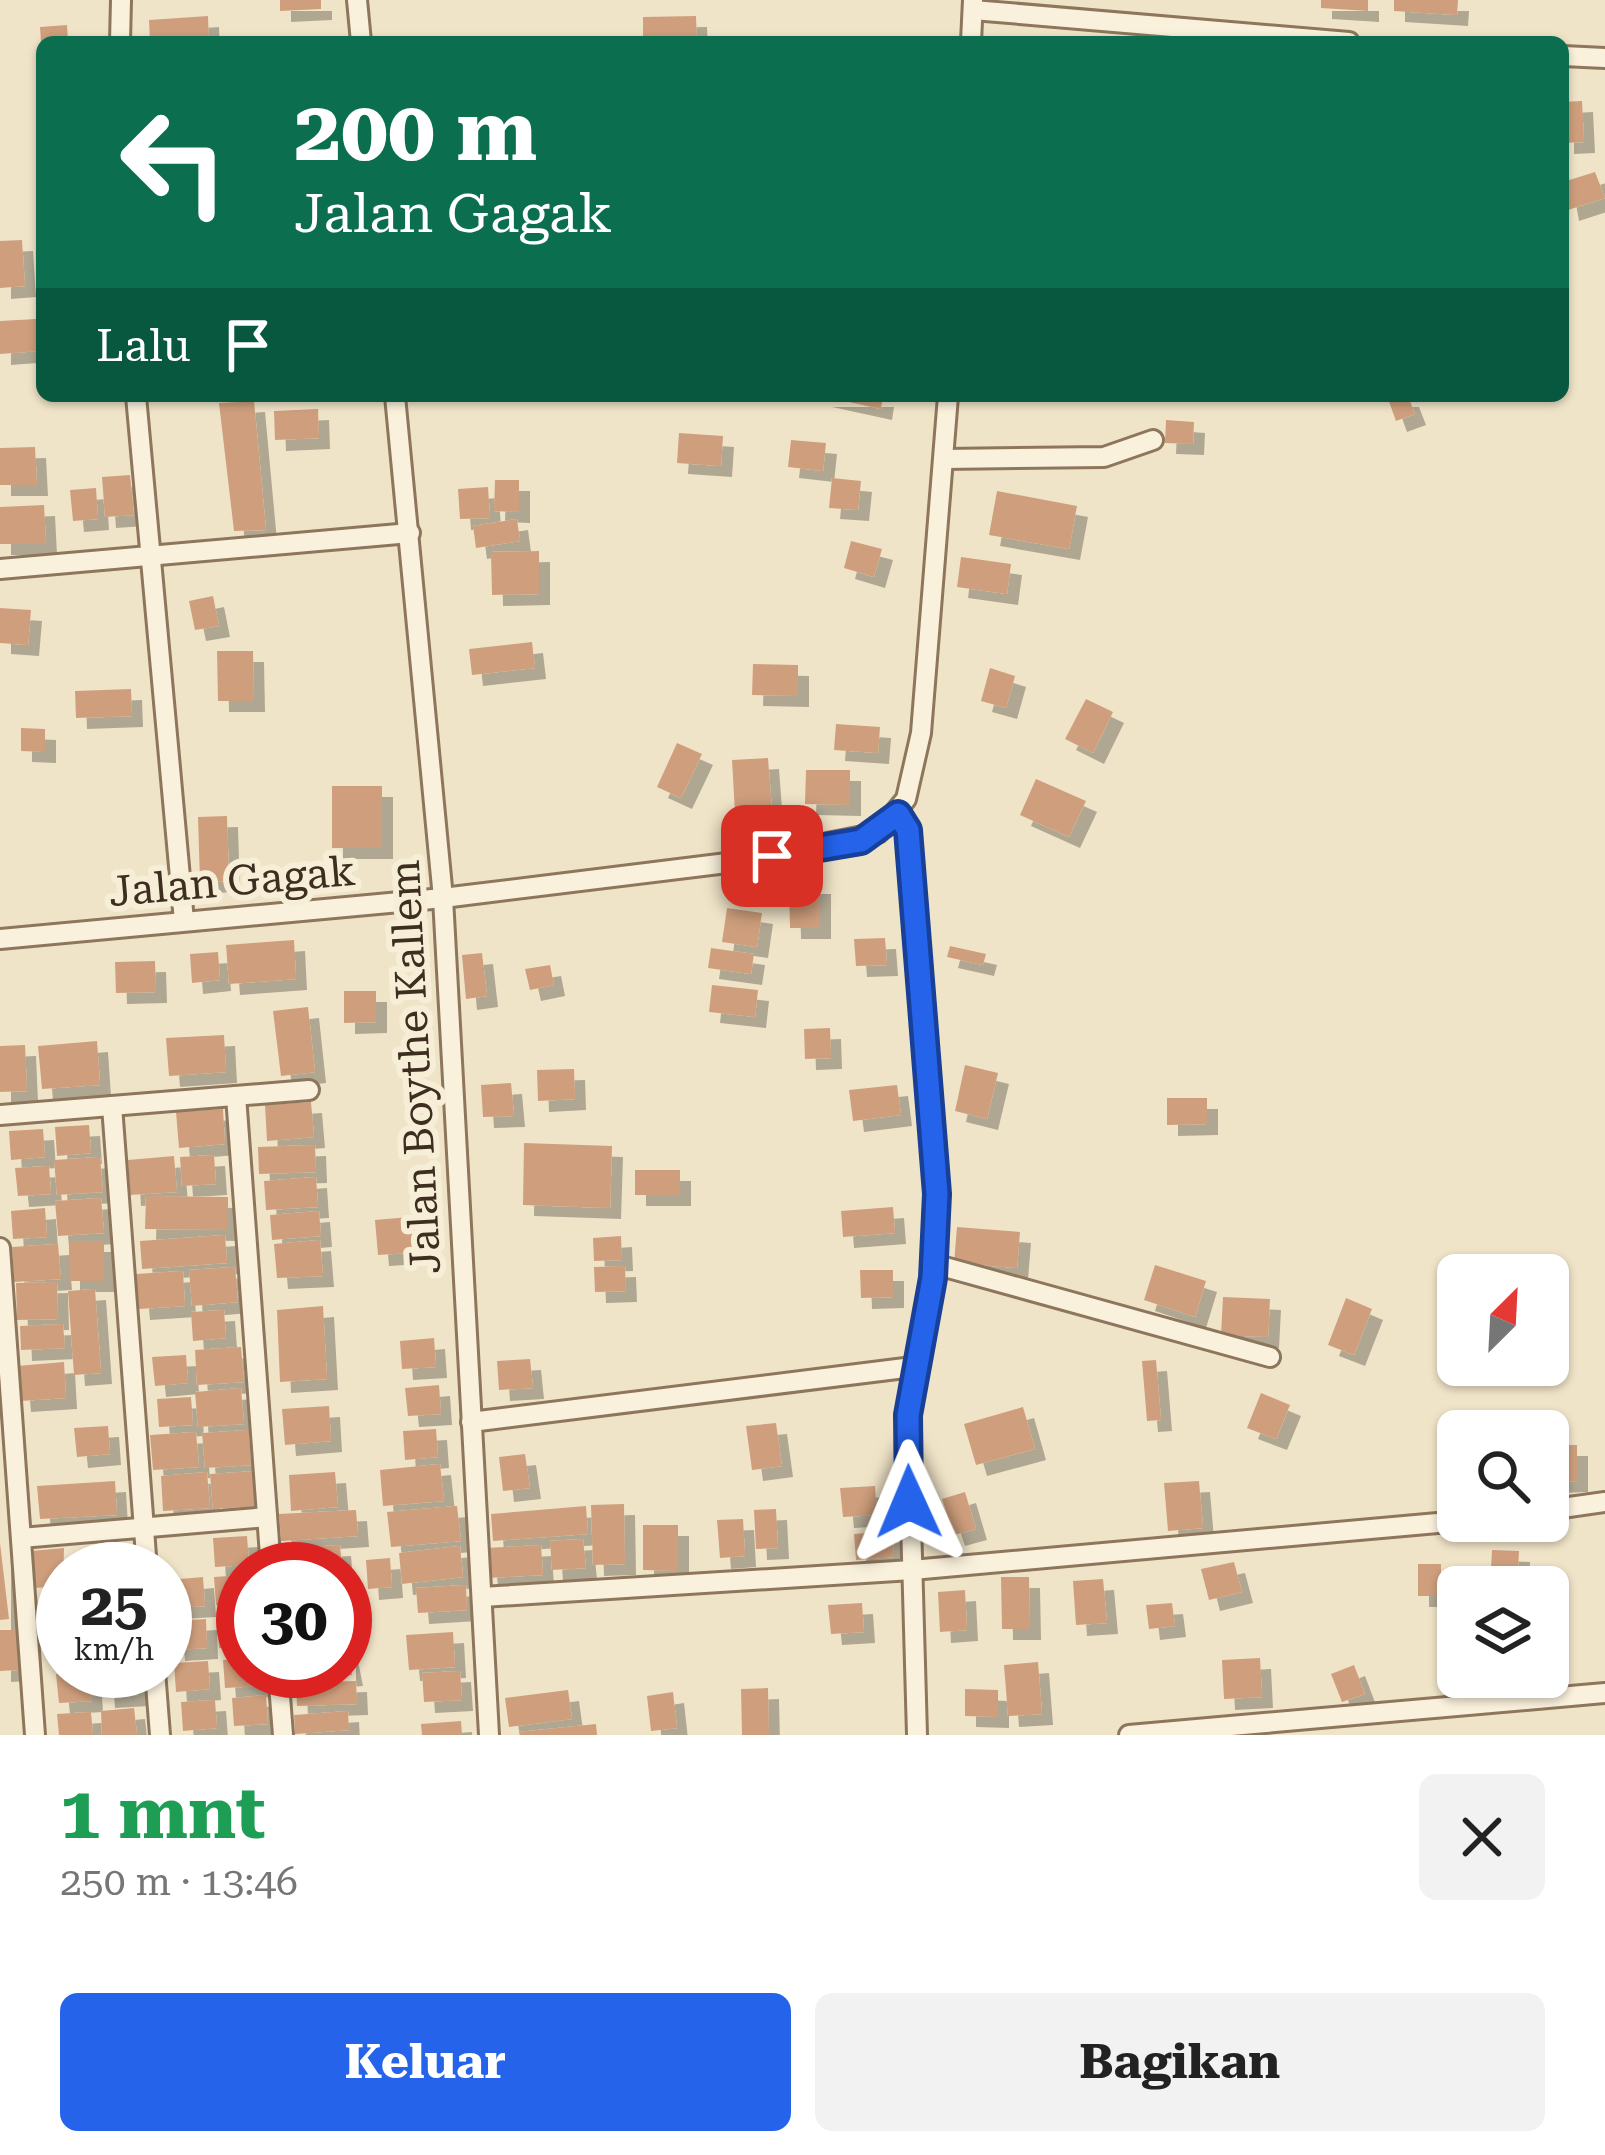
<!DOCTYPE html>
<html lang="id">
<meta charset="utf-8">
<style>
:root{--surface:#fff;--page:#f2f2f2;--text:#222;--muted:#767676;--accent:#2563eb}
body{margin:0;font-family:"Roboto Serif",serif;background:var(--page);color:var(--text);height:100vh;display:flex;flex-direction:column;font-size:45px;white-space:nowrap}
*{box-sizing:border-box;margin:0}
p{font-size:39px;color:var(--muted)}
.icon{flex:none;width:66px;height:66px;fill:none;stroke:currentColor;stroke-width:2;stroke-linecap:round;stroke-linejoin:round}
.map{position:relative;height:1735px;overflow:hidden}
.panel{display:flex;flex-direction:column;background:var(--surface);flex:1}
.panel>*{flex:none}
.banner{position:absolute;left:36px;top:36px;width:1533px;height:366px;border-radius:18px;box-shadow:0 3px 9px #0004;background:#0b6e4f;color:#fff;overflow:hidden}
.needle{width:78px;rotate:24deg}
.controls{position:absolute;left:1437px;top:1254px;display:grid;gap:24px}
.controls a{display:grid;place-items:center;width:132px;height:132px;border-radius:18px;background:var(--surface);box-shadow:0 3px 9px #0004;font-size:60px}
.speed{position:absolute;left:36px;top:1542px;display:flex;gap:24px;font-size:60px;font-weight:700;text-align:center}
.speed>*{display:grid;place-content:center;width:156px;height:156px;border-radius:50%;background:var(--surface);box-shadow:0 3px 9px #0004;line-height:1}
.speed small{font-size:30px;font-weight:400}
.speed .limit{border:18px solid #d22;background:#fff;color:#111}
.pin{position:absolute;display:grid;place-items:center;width:102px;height:102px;color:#fff;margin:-51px;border-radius:24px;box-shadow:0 6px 18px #0006}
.me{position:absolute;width:132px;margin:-66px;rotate:359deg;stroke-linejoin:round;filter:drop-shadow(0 0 9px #0008)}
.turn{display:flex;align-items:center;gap:42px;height:252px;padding:0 60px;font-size:54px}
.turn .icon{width:156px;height:156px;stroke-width:2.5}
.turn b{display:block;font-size:84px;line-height:102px}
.then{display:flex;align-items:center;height:114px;padding:0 60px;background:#0003;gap:24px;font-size:45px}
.round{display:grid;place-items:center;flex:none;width:126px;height:126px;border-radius:18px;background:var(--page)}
.summary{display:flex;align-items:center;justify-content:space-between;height:204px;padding:0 60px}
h1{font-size:72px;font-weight:700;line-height:90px;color:#1e9e55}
.primary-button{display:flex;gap:24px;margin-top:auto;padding:24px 60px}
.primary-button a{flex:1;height:138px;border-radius:18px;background:var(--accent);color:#fff;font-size:48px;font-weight:700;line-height:138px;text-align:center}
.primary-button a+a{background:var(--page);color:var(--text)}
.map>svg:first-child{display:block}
</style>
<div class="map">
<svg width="1605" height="1735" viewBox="0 0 1605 1735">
<defs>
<filter id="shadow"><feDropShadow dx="11" dy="11" stdDeviation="0" flood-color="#0004"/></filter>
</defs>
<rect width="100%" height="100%" fill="#f0e4c8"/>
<g fill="#cf9f7d" filter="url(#shadow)">
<path d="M280,0H321V9L280,11Z"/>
<path d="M1321,0H1368V11L1321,8Z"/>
<path d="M1394,0H1458L1457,15L1394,11Z"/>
<path d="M208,16L209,42H150L149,20Z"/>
<path d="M696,16L697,42H643V17Z"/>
<path d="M67,25L68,42H41L40,27Z"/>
<path d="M1582,101L1584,142L1563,143V102Z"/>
<path d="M1595,172L1605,198L1568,210L1563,182Z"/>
<path d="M22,240L25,286L0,288V241Z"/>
<path d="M36,319L39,351L0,354V321Z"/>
<path d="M821,396H883L881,409Z"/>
<path d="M1387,396H1408L1415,414L1396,421Z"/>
<path d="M254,401L266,530L234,531L219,403Z"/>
<path d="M318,409L319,438L275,440L274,411Z"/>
<path d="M1166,420L1194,422L1193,444L1165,443Z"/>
<path d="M679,433L723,436L721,466L677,463Z"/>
<path d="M791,440L826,443L823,471L788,467Z"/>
<path d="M35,447L37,485H0V448Z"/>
<path d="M130,475L134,515L105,517L102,477Z"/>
<path d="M832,478L861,481L858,510L829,508Z"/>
<path d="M495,480H519V512L494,511Z"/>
<path d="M488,487L490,518L460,519L458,489Z"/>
<path d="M96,488L98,519L73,521L70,490Z"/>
<path d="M997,491L1077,506L1069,549L989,535Z"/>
<path d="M44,505L46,544H0V507Z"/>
<path d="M517,519L520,541L476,548L473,526Z"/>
<path d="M851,541L882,549L874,577L844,568Z"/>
<path d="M539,551V594L492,595L491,552Z"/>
<path d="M961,557L1011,564L1007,594L957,587Z"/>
<path d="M213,596L219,626L195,630L189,601Z"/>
<path d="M0,608L31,610L28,645L0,643Z"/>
<path d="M532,642L535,668L472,675L469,649Z"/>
<path d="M217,651H253L254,701H218Z"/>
<path d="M753,664L798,665V696L752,695Z"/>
<path d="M990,668L1015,676L1006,708L981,701Z"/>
<path d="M131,689L132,716L76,718L75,691Z"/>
<path d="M1086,699L1113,712L1093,753L1065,739Z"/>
<path d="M836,724L880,727L878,753L834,750Z"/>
<path d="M21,728L45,729V752L21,751Z"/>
<path d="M677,743L702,754L681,798L657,787Z"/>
<path d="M768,758L772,811L735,813L732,760Z"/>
<path d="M806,770H850V805L805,804Z"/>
<path d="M1036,779L1086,801L1069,837L1020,815Z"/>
<rect x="332" y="786" width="50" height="62"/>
<path d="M227,816L229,881L200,882L198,817Z"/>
<path d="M789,883H820V928H790Z"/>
<path d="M727,908L762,913L757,947L722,942Z"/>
<path d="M885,938L887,965L856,966L854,939Z"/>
<path d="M294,940L296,979L229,984L226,945Z"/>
<path d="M950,946L986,954L983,965L947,957Z"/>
<path d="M711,948L754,954L751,974L708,968Z"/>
<path d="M218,952L220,980L192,983L190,954Z"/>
<path d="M482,953L487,996L466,999L462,955Z"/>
<path d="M155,961L156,992L116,993L115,962Z"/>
<path d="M550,965L554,985L530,990L525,969Z"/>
<path d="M712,985L758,990L755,1017L709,1012Z"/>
<path d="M344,991H376V1022L344,1023Z"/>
<path d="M308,1007L315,1072L281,1076L273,1011Z"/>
<path d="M830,1028L831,1058L805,1059L804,1029Z"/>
<path d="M224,1035L226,1072L169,1076L166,1038Z"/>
<path d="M97,1041L100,1085L42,1089L38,1046Z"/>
<path d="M25,1045L27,1091L0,1092V1046Z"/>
<path d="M965,1065L998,1073L987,1119L955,1111Z"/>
<path d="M574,1069L575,1099L538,1101L537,1070Z"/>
<path d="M511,1083L514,1116L483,1117L481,1085Z"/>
<path d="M897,1085L901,1115L853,1121L849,1090Z"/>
<path d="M1167,1098H1207V1124L1167,1125Z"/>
<path d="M311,1102L314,1137L267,1141L265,1105Z"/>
<path d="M223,1109L225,1144L179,1148L176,1112Z"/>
<path d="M89,1125L91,1153L57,1156L55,1127Z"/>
<path d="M43,1129L45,1157L11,1160L9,1131Z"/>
<path d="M524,1143L612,1146L610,1208L523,1205Z"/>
<path d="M315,1145L316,1172L259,1174L258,1147Z"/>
<path d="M214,1155L216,1184L182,1186L180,1157Z"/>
<path d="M174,1156L177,1192L130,1195L128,1160Z"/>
<path d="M100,1157L103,1192L57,1195L54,1160Z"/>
<path d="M49,1166L51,1194L18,1196L15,1168Z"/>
<rect x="635" y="1170" width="45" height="25"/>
<path d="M316,1177L318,1207L266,1210L264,1181Z"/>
<path d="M146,1196L228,1197V1230L145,1229Z"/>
<path d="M101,1198L104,1233L58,1236L55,1201Z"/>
<path d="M893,1207L895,1233L843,1237L841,1211Z"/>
<path d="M45,1208L47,1237L13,1239L11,1211Z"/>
<path d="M319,1211L321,1236L272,1240L270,1215Z"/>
<path d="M421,1216L424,1252L378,1255L375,1220Z"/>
<path d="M957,1227L1020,1232L1017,1268L954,1263Z"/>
<path d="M225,1235L227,1263L142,1269L140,1241Z"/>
<path d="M621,1236L622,1260L594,1261L593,1238Z"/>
<path d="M320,1240L323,1276L277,1278L274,1244Z"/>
<rect x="69" y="1241" width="35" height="40"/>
<path d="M58,1244L61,1279L14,1282L12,1247Z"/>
<path d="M1155,1265L1206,1281L1195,1317L1144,1300Z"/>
<path d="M625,1266L626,1291L595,1292L594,1267Z"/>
<path d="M235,1267L238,1302L192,1306L189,1270Z"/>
<path d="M860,1270H893V1297L861,1298Z"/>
<path d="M183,1271L185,1306L139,1309L136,1274Z"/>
<path d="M57,1282L58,1319L17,1320L16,1283Z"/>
<path d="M95,1289L101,1373L74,1375L68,1291Z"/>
<path d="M1223,1297L1270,1299L1268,1337L1221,1335Z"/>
<path d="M1346,1298L1372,1309L1354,1355L1328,1345Z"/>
<path d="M323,1306L327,1379L280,1382L277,1310Z"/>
<path d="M224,1310L226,1338L193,1341L191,1312Z"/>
<path d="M63,1324L65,1348L21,1350L20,1326Z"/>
<path d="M434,1338L436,1367L402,1369L400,1341Z"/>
<path d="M241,1347L244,1382L197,1385L195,1350Z"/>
<path d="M186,1355L188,1383L155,1386L152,1357Z"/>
<path d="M530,1359L533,1388L499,1390L497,1361Z"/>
<path d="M1156,1360L1161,1420L1147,1421L1142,1361Z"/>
<path d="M64,1362L66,1398L20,1401L17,1366Z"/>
<path d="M439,1385L441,1414L408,1416L405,1388Z"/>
<path d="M241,1388L244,1424L198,1427L195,1392Z"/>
<path d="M1261,1393L1290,1405L1276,1439L1247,1428Z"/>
<path d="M191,1397L193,1425L159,1427L157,1399Z"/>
<path d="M329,1406L331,1441L285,1445L282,1409Z"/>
<path d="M1023,1407L1035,1449L976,1465L964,1424Z"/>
<path d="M776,1423L782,1466L752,1470L746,1426Z"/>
<path d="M108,1426L110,1454L77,1457L74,1428Z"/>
<path d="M436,1429L438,1457L405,1460L403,1431Z"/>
<path d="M249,1430L251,1465L205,1468L202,1433Z"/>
<path d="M196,1432L199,1467L153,1470L150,1435Z"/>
<path d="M1548,1445H1577V1481L1548,1482Z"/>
<path d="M525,1454L530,1488L503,1491L499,1457Z"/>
<path d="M440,1464L444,1501L383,1506L380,1470Z"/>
<path d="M257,1471L260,1506L213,1509L210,1474Z"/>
<path d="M207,1472L210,1508L163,1511L161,1476Z"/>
<path d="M335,1472L338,1507L291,1511L289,1475Z"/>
<path d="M115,1481L117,1515L40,1519L37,1486Z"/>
<path d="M1199,1481L1203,1528L1168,1531L1164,1483Z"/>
<path d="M875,1486L877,1515L843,1517L840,1488Z"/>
<path d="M965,1492L976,1529L954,1535L942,1499Z"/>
<path d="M624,1504L625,1564L593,1565L591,1505Z"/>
<path d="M457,1506L461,1541L391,1547L387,1512Z"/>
<path d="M586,1506L588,1534L493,1541L491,1514Z"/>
<path d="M776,1509L778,1548L756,1549L754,1510Z"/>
<path d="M356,1510L358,1536L281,1541L279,1514Z"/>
<path d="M743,1519L745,1556L720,1558L717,1520Z"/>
<path d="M643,1525H678V1571L643,1570Z"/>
<path d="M892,1531L894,1557L856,1560L854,1534Z"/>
<path d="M247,1536L249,1565L215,1567L213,1538Z"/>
<path d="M583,1539L586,1568L552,1570L550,1541Z"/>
<path d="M0,1543L9,1619L0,1620Z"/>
<path d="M340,1545L342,1569H295L294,1548Z"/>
<path d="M541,1545L543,1575L487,1578L485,1548Z"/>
<path d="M460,1546L463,1577L402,1584L399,1553Z"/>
<path d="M64,1548L63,1586L34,1588L31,1551Z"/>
<path d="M1492,1550L1519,1551L1517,1587H1490Z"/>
<path d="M390,1558L392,1587L368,1589L366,1560Z"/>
<path d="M1234,1562L1242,1592L1209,1600L1201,1569Z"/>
<rect x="1418" y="1564" width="23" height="32"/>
<path d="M243,1575V1604L216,1605L214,1577Z"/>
<path d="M203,1577L205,1606L171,1608L169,1580Z"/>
<path d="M1001,1577H1029L1030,1629H1002Z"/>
<path d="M1103,1579L1107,1623L1076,1625L1073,1581Z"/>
<path d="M466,1585L467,1610L418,1613L416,1588Z"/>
<path d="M965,1590L967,1630L940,1632L938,1592Z"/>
<path d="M63,1597V1626L48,1627L46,1598Z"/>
<path d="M862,1603L864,1632L831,1634L828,1605Z"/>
<path d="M1172,1603L1175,1626L1149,1629L1146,1605Z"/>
<path d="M243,1618V1646L219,1648L217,1619Z"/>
<path d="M206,1619L207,1648L174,1650L172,1621Z"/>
<path d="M0,1630H17L18,1670L0,1671Z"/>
<path d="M453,1632L455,1667L409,1670L406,1635Z"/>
<path d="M345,1640L352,1675L305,1679V1671H345Z"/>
<path d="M243,1658V1671H257L259,1686L225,1688L223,1660Z"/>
<path d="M1260,1658L1262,1697L1224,1699L1222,1660Z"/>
<path d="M208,1661L210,1689L176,1692L174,1663Z"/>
<path d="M1038,1662L1042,1714L1008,1716L1004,1665Z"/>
<path d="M1354,1665L1365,1694L1342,1702L1331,1674Z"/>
<path d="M102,1671H136L138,1695L104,1697Z"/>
<path d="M460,1671L462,1700L424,1702L422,1673Z"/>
<path d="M90,1672L92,1701L59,1703L56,1674Z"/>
<path d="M356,1681L357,1704L297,1706L296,1683Z"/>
<path d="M768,1688L769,1735H742L741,1689Z"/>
<path d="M965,1689L998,1690V1717L965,1716Z"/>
<path d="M568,1690L572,1719L509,1727L505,1698Z"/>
<path d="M673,1692L677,1728L651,1731L647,1696Z"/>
<path d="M266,1695L268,1724L234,1726L232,1698Z"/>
<path d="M215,1700L217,1728L183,1731L181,1702Z"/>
<path d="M134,1708L137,1735H102L101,1711Z"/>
<path d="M348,1711L349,1730L295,1734L294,1715Z"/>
<path d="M91,1712L93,1735H59L57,1714Z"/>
<path d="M461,1721L462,1735H422L421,1724Z"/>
<path d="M596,1724L597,1735H520L519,1732Z"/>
</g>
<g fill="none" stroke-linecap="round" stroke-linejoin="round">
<defs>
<g id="street">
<path d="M357,0L361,42"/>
<path d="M973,10L1349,42"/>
<path d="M120,42L121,0"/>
<path d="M971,42L973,0"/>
<path d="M1563,56L1605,58"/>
<path d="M136,396L184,921"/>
<path d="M395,396L443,898L489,1735"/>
<path d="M944,459L1104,457L1153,440"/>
<path d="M0,569L410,533"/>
<path d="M898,814L910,843L937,1194L933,1278L908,1415L917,1735"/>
<path d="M0,939L443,898L727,863L878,833L906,799L921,733L948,396"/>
<path d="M236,1096L271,1569"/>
<path d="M112,1106L147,1569"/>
<path d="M0,1115L309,1090"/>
<path d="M0,1248L35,1735"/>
<path d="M934,1264L1270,1357"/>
<path d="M471,1422L913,1367"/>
<path d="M1548,1510L1605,1502"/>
<path d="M21,1538L267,1517"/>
<path d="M482,1597L912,1570L1460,1521"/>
<path d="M155,1671L160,1735"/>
<path d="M278,1671L283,1735"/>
<path d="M1129,1735L1605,1693"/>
</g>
</defs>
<use href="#street" stroke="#8d765c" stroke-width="24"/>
<use href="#street" stroke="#faf1dc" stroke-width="18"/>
</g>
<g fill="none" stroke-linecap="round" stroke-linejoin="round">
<defs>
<path id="route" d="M772,856L861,841L898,814L908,830L937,1194L933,1278L908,1415L909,1502"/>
</defs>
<use href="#route" stroke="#184099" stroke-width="30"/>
<use href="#route" stroke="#2563eb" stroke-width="21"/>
</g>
<g text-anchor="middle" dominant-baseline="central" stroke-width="12" stroke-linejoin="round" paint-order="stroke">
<g font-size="42" fill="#3d2e20" stroke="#f7eed8">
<text transform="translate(232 881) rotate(-5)">Jalan Gagak</text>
<text transform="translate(415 1067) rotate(-93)">Jalan Boythe Kallem</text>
</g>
</g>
</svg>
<div class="controls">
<a><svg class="needle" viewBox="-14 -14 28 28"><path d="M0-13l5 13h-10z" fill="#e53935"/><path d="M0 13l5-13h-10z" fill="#767676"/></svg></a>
<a><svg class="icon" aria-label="search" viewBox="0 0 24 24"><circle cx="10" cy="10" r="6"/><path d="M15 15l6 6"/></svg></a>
<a><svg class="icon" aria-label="layers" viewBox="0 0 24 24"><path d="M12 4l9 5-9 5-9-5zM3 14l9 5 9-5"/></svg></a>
</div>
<div class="speed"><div>25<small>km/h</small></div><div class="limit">30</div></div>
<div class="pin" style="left:772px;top:856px;background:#d93025"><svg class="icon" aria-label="arrive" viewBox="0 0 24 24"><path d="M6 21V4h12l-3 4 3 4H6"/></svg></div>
<svg class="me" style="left:909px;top:1502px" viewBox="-20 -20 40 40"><path d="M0-17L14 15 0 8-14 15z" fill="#2563eb" stroke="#fff" stroke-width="4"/></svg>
<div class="banner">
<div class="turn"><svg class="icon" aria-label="left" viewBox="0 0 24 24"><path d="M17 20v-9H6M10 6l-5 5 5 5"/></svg><div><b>200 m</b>Jalan Gagak</div></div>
<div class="then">Lalu<svg class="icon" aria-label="arrive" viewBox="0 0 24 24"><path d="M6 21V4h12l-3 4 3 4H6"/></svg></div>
</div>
</div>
<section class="panel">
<div class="summary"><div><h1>1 mnt</h1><p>250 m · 13:46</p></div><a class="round"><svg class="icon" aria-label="close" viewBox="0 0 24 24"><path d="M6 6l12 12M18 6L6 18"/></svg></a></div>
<div class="primary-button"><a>Keluar</a><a>Bagikan</a></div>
</section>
